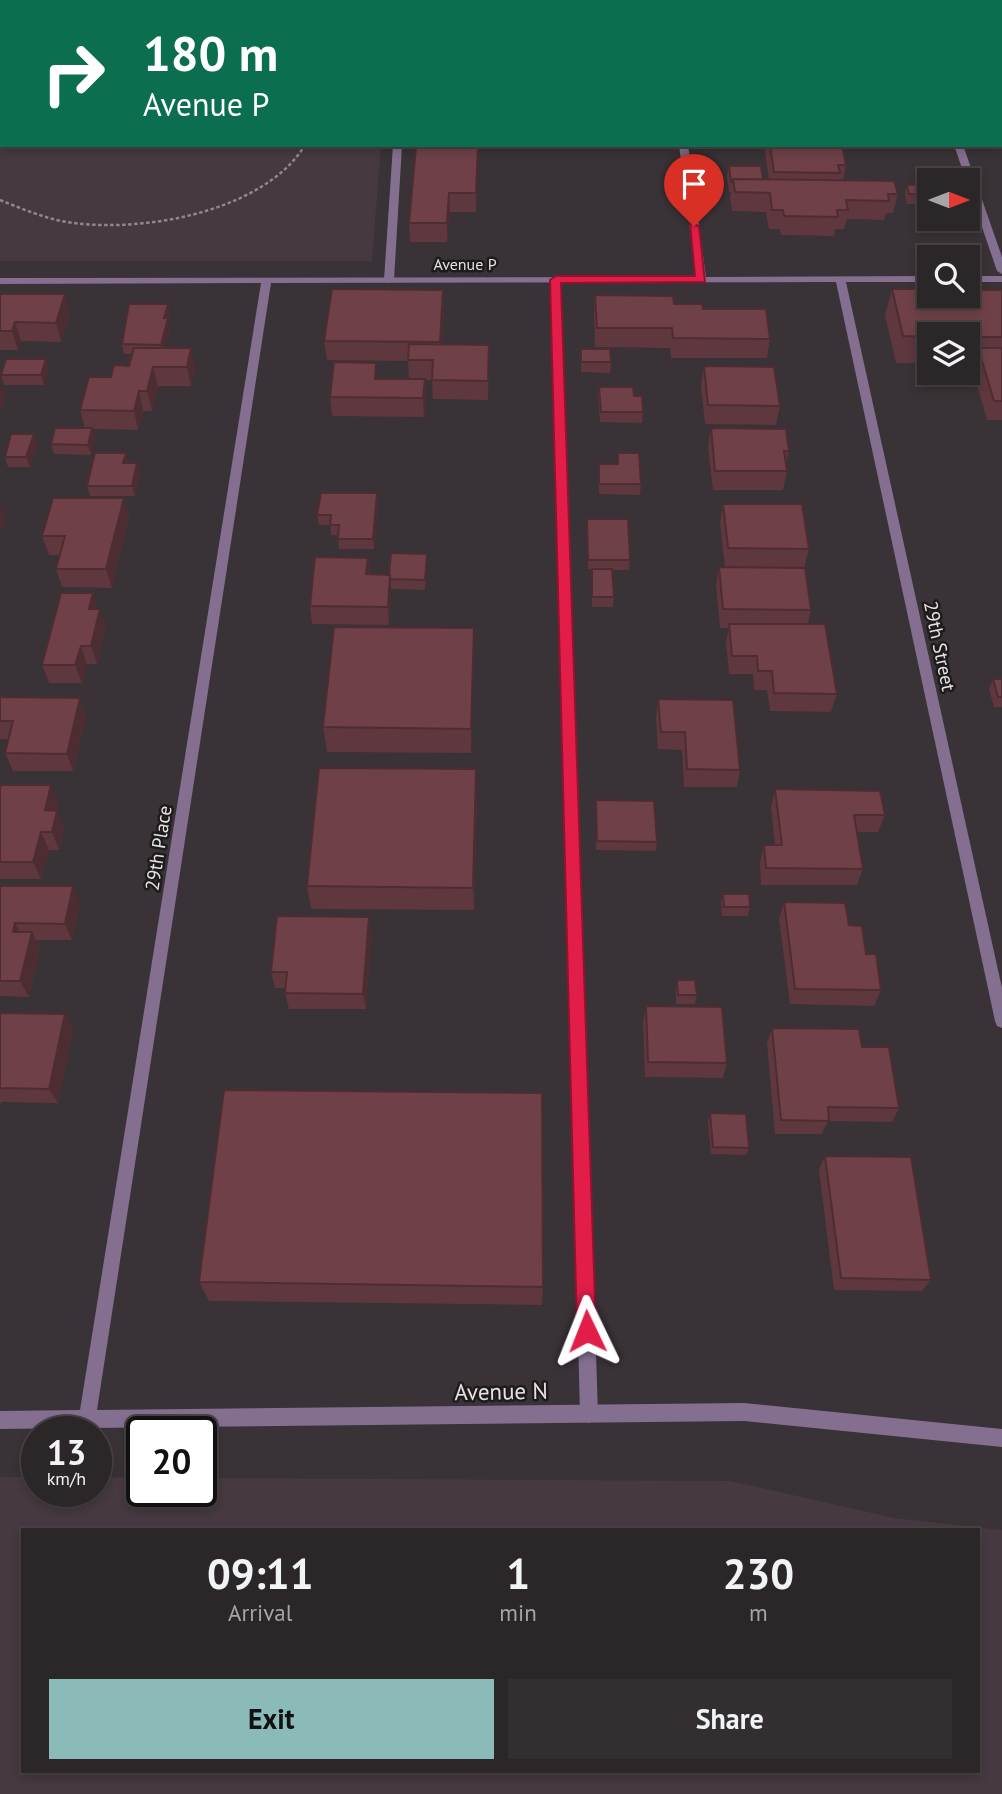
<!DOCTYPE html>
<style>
:root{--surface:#2b2628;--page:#332e30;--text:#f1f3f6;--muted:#a6a5a8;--line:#474345;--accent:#8bbbb9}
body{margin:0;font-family:"PT Sans",sans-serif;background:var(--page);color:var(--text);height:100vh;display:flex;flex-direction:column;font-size:26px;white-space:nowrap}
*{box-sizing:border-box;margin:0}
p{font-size:23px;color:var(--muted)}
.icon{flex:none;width:38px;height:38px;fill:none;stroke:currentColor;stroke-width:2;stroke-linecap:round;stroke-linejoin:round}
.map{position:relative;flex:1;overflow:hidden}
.panel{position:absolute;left:21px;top:1528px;width:959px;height:245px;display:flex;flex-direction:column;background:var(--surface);border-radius:0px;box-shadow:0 4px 10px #0003,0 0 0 2px var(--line)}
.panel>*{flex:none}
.hud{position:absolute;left:0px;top:0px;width:1003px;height:147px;box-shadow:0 4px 10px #0003,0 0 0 2px var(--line);background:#0b6e4f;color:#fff;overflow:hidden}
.needle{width:46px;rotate:90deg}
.tools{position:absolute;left:917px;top:168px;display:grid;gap:14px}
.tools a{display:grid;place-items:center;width:63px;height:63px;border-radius:0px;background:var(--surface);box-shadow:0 4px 10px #0003,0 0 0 2px var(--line);font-size:35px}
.speed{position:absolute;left:21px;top:1416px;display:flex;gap:14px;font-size:35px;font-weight:700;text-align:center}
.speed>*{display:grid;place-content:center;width:91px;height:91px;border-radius:50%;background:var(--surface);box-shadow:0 4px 10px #0003,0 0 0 2px var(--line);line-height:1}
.speed small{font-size:18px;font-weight:400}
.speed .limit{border:4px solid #111;border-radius:10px;background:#fff;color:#111}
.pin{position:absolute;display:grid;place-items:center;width:60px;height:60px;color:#fff;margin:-72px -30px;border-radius:50% 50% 50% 0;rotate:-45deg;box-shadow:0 0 7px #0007}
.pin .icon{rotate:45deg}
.me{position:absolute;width:77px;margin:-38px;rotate:358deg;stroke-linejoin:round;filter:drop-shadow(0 0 5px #0008)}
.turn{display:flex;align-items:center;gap:24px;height:147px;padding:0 28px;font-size:32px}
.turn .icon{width:91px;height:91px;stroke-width:2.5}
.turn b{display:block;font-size:49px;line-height:60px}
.eta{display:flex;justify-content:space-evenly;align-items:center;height:119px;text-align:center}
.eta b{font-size:42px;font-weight:800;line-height:49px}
.button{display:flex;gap:14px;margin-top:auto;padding:14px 28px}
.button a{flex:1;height:80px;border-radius:0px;background:var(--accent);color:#111;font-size:28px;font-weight:800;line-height:80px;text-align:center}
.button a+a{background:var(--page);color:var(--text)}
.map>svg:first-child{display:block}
</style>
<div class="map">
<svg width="1002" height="1794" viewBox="0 0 1002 1794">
<rect width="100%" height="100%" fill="#393236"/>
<g fill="#463941" fill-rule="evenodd">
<path d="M0,0H393L2,2V145H381L372,261H0Z"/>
<path d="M0,1477H37V1491H96V1477L142,1478V1491H201V1478L731,1481L894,1518L1002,1530V1794H0ZM23,1530H978V1771H23Z"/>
</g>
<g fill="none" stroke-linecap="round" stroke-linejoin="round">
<g stroke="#8e898c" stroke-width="2.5" stroke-dasharray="3.5 2.5" stroke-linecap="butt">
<path d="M0,34L2,29"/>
<path d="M0,200C20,208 39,216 61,221C134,235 263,214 305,145"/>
</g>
<g fill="#856f90" fill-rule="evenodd">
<rect x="404" y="0" width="8" height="2"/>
<rect x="904" y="0" width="8" height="2"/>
<path d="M393,145H402L394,280L389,283L384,280Z"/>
<path d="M954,145H963L1002,257V274L997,271L968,186V180H966Z"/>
<path d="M556,277L561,280L598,1414L595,1420L589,1423L583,1420L580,1414L551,280Z"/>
</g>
<g fill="#856f90" fill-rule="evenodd">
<rect x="660" y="0" width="8" height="2"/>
<path d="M679,145H688L706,277L929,276V282H846L1002,988V1028L997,1026L995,1021L836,282L271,283L97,1410L744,1403L1002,1429V1447L744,1421L92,1428L87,1430L82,1428L0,1429V1411L80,1410L261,283L0,284V278L696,277Z"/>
<rect x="968" y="276" width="34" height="6"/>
</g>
</g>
<g fill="#5f373e">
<path d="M478,145L476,212H450L447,242H410L409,223L450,147Z"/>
<path d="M764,145H842L846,165L843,180L898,194L893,213H886L884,220L847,219L844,229H835L834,236L781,235L780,229H769L766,212L732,211L730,198L731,192H729L727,176L729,166L763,180H769Z"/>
<path d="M907,185H929V204H907L905,195Z"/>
<path d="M892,289L1002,290V420H987L972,367L973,363H968V334H929V363H896L885,315Z"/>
<path d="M443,290L444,309L442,344L489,364L488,400L433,399L432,380H425L426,398L424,417L332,416L330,397L409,379L408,361L327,360L324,341Z"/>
<path d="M0,294L70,314L61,342L21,341L18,350H0Z"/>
<path d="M595,295L674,304L703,309L770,339L767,358H671L670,348L595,347L594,315Z"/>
<path d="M168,304L170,315L168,322L170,329L165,348L195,368L191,386H158L152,411H143L138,430L92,429L95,439L91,455L54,454L51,444L85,428L80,410L111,377L129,366L132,354H124L122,344Z"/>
<path d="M581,349L611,362L610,373L581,372Z"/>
<path d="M46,359L49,369L44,385H4L1,375Z"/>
<path d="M704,366L780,406L776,425L705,424L701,385Z"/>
<path d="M599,387L634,396L643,412L642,423L600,422L598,397Z"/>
<path d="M711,428L789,451L786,465L787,471L783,490H713L708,447Z"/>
<path d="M34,434L37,444L30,467H8L5,457Z"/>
<path d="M126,453L128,463H137L140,473L135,496H90L87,486Z"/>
<path d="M618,453L641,484L640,495L599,494V464H617Z"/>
<path d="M377,493L378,503L374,549H339L338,535H331L330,525H319L317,515Z"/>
<path d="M124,498L129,517L112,588L62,587L56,569L59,555H49L42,536Z"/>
<path d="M723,504L809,549L804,568L811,610L808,624L837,694L831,712L770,711L767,690H754L753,674H729L726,642L729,628H720L716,586L719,567H725L720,523Z"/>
<path d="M587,519L630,560L629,570H612L614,597L613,607H592V569H588Z"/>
<path d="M368,558L370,574L389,575L427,564L425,590L391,589L389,625L312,624L310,606Z"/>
<path d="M98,609L106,627L97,664H87L82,683H49L42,665Z"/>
<path d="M474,628V654L471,753L327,752L323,727Z"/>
<path d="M993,679H1002V707H994L989,689Z"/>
<path d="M0,697L80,698L86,716L73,771H13L5,753L8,739H0Z"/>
<path d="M658,699L740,770L737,787H684L682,750L658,749L656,717Z"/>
<path d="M0,789L58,803L56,811L64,828L59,850H49L41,879H0Z"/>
<path d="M775,789L885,815L878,832H857L863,869L857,885H761L760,862L764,845H775L771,807Z"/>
<path d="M477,793L474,910L311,909L307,886Z"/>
<path d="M596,800L657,842L656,851L596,850Z"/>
<path d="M0,886L80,903L72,940H36L40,948L29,997L0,996Z"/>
<path d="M723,894L750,907L748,916H722L721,903Z"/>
<path d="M784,902L849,925L881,990L874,1006L790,1004L779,919Z"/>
<path d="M371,933L366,1009H289L285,993L286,988H275L271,972Z"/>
<path d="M677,980L697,995L695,1004H676V988Z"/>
<path d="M646,1006L727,1063L723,1078L645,1077L643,1022Z"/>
<path d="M0,1013L65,1014L73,1029L58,1103L1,1102L0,1108Z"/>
<path d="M772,1028L862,1047L899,1108L892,1122L828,1121L822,1134H775L767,1043Z"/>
<path d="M710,1113L749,1148L746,1155L711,1154L708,1121Z"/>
<path d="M825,1156L931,1280L922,1291L834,1290L819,1170Z"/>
<path d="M199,1282L543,1287L542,1305L209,1301Z"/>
</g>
<g fill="#4e2d32">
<path d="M478,145L479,160L476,212V193Z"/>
<path d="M449,193L450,212L447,242V223Z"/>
<path d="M443,290L444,309L441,361L440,342Z"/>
<path d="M65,294L70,314L61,342L56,323Z"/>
<path d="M168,304L170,315L168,322L170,329L164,355L161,345L164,318Z"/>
<path d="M15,322L21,341L18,350L12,331Z"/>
<path d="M191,348L195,368L191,386L187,367Z"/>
<path d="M46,359L49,369L44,385L41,375Z"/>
<path d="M376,363L378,382L375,379Z"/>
<path d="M153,367L158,386L152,411L147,391Z"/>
<path d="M425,379L426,398L424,417L423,398Z"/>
<path d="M2,385L6,395L0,413V392Z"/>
<path d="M139,391L143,411L138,430L134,411Z"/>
<path d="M92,428L95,439L91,455L88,445Z"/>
<path d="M34,434L37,444L30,467L26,457Z"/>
<path d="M126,453L128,463H123Z"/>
<path d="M137,463L140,473L135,496L132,486Z"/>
<path d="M377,493L378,503L374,549L373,539Z"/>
<path d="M124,498L129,517L112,588L106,569Z"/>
<path d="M2,506L6,516L2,531L0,526V513Z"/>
<path d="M427,554V564L425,590V580Z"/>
<path d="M368,558L370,577L366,574Z"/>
<path d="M390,575L391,593L389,625L388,607Z"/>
<path d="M93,593L99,612L89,609Z"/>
<path d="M100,609L106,627L97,664L91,646Z"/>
<path d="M474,628V654L471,753V729Z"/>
<path d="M81,646L87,664L82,683L75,665Z"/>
<path d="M80,698L86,716L73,771L67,754Z"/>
<path d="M476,769L477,793L474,910L473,888Z"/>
<path d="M51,785L58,803L53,828L45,810Z"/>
<path d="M57,811L64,828L59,850L52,832Z"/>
<path d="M41,832L49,850L41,879L33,862Z"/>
<path d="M73,886L80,903L72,940L65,924Z"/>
<path d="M369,917L371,933L366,1009L363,994Z"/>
<path d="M15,923L24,939L13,932Z"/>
<path d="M32,932L40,948L29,997L20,981Z"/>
<path d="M65,1014L73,1029L58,1103L49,1089Z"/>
</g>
<g fill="#6f4048" stroke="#4e2d32" stroke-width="2">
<rect x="517" y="0" width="65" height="2"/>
<path d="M734,0H786V1L817,2H734Z"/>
<rect x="854" y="0" width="33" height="2"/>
<path d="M450,145H478L476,193H449L447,223H409L416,147H450Z"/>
<path d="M770,145H842L846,165H838L840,173L774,172Z"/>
<path d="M729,166H761L763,180L733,179L732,182H731Z"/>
<path d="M733,179L894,181L898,194H888L889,201L846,200L848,210H837L838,217L784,216L783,210H772L770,193L735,192Z"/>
<path d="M907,185H929V194H909Z"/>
<path d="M332,289L443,290L440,342L324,341Z"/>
<path d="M892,289H929V296H968V290H1002V337H968V334H929V337L903,336Z"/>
<path d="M0,294H65L56,323L15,322L12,331H0Z"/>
<path d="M595,295L673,296L674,304H702L703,309H766L770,339L673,338L672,328H597Z"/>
<path d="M129,304H168L164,318H168L161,345L122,344Z"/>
<path d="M409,344L489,345L488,381L432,380L433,360H408Z"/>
<path d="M134,348H191L187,367H153L147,391H139L134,411L80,410L89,377H111L114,365L129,366Z"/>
<path d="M978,348H1002V401H994Z"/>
<path d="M581,349H610L611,362H581Z"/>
<path d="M6,359H46L41,375H1Z"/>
<path d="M334,362L376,363L375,379H425L423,398L330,397Z"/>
<path d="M704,366L774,367L780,406L708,405Z"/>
<path d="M599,387H633L634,396H642L643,412H601Z"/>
<path d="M55,428H92L88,445L51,444Z"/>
<path d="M711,428L786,429L789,451H784L787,471H715Z"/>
<path d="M11,434H34L26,457H5Z"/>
<path d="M95,453H126L123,463H137L132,486H87Z"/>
<path d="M618,453H639L641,484H599V464H618Z"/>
<path d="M321,493H377L373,539H338L339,525H330L331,515H317Z"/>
<path d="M53,498H124L106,569H56L65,536H42Z"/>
<path d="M723,504H802L809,549L728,548Z"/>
<path d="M587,519H628L630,560H588Z"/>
<path d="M391,553L427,554L425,580L390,579L389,575Z"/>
<path d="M315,557L368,558L366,574L390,575L388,607L310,606Z"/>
<path d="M719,567L805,568L811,610L723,609Z"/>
<path d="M592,569H612L614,597H592Z"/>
<path d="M61,593H93L89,609H100L91,646H81L75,665H42Z"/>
<path d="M729,624H825L837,694L774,693L772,671H758L757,656H732Z"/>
<path d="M334,627L474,628L471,729L323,727Z"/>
<path d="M993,679H1002V697H998Z"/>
<path d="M0,697L80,698L67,754L5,753L13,721H0Z"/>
<path d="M658,699L733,700L740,770L687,769L685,732H661Z"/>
<path d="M319,768L476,769L473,888L307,886Z"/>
<path d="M1,785H51L45,810L57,811L52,832H41L33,862H0V789Z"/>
<path d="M775,789L880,791L885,815H854L863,869L766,868L764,845H782Z"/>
<path d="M596,800L654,801L657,842L597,841Z"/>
<path d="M0,886H73L65,924L15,923L13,932H32L20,981H0Z"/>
<path d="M723,894H749L750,907H724Z"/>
<path d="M784,902L845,903L849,925L862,926L866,954H876L881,990L795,989Z"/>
<path d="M277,916L369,917L363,994L285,993L287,972H271Z"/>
<path d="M677,980H695L697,995H678Z"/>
<path d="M646,1006L722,1007L727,1063L648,1062Z"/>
<path d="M0,1013L65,1014L49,1089L0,1088Z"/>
<path d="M772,1028L859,1029L862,1047H889L899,1108L828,1107L829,1121L781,1120Z"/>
<path d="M224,1090L542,1093L543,1287L199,1282Z"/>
<path d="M710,1113L746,1114L749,1148L713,1147Z"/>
<path d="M825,1156L911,1157L931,1280L841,1278Z"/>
</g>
<path fill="#e11d48" stroke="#92132f" stroke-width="2" d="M690,223L699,226L705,282L561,283L596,1331L594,1338L587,1341L580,1338L577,1331L550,280L556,276H695Z"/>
<g text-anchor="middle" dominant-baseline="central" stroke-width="5" stroke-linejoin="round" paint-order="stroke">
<g font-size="16" fill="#e6e2e4" stroke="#1e1b1d">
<text x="465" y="264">Avenue P</text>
</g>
<g font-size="19" fill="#e6e2e4" stroke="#1e1b1d">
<text transform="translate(940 646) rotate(78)">29th Street</text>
<text transform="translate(158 848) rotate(-81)">29th Place</text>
</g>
<g font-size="23" fill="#e6e2e4" stroke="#1e1b1d">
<text transform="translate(501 1391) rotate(-1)">Avenue N</text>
</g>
</g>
</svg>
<div class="tools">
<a><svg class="needle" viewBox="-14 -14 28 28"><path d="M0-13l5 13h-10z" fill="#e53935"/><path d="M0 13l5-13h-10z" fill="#a6a5a8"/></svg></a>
<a><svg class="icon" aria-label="search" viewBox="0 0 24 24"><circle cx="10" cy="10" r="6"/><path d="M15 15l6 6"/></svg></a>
<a><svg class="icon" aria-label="layers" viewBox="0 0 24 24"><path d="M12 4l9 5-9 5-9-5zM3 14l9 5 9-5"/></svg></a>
</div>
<div class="speed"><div>13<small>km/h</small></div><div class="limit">20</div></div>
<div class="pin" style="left:694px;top:226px;background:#d93025"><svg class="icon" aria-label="arrive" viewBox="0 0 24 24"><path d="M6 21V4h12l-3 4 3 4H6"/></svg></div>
<svg class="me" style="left:587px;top:1331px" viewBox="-20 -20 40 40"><path d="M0-17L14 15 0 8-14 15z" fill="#e11d48" stroke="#fff" stroke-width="4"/></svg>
<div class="hud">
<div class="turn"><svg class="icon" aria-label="right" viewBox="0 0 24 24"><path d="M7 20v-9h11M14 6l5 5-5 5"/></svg><div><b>180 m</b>Avenue P</div></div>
</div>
<section class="panel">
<div class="eta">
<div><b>09:11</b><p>Arrival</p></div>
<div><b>1</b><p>min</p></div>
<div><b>230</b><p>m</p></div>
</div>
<div class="button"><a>Exit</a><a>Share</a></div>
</section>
</div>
